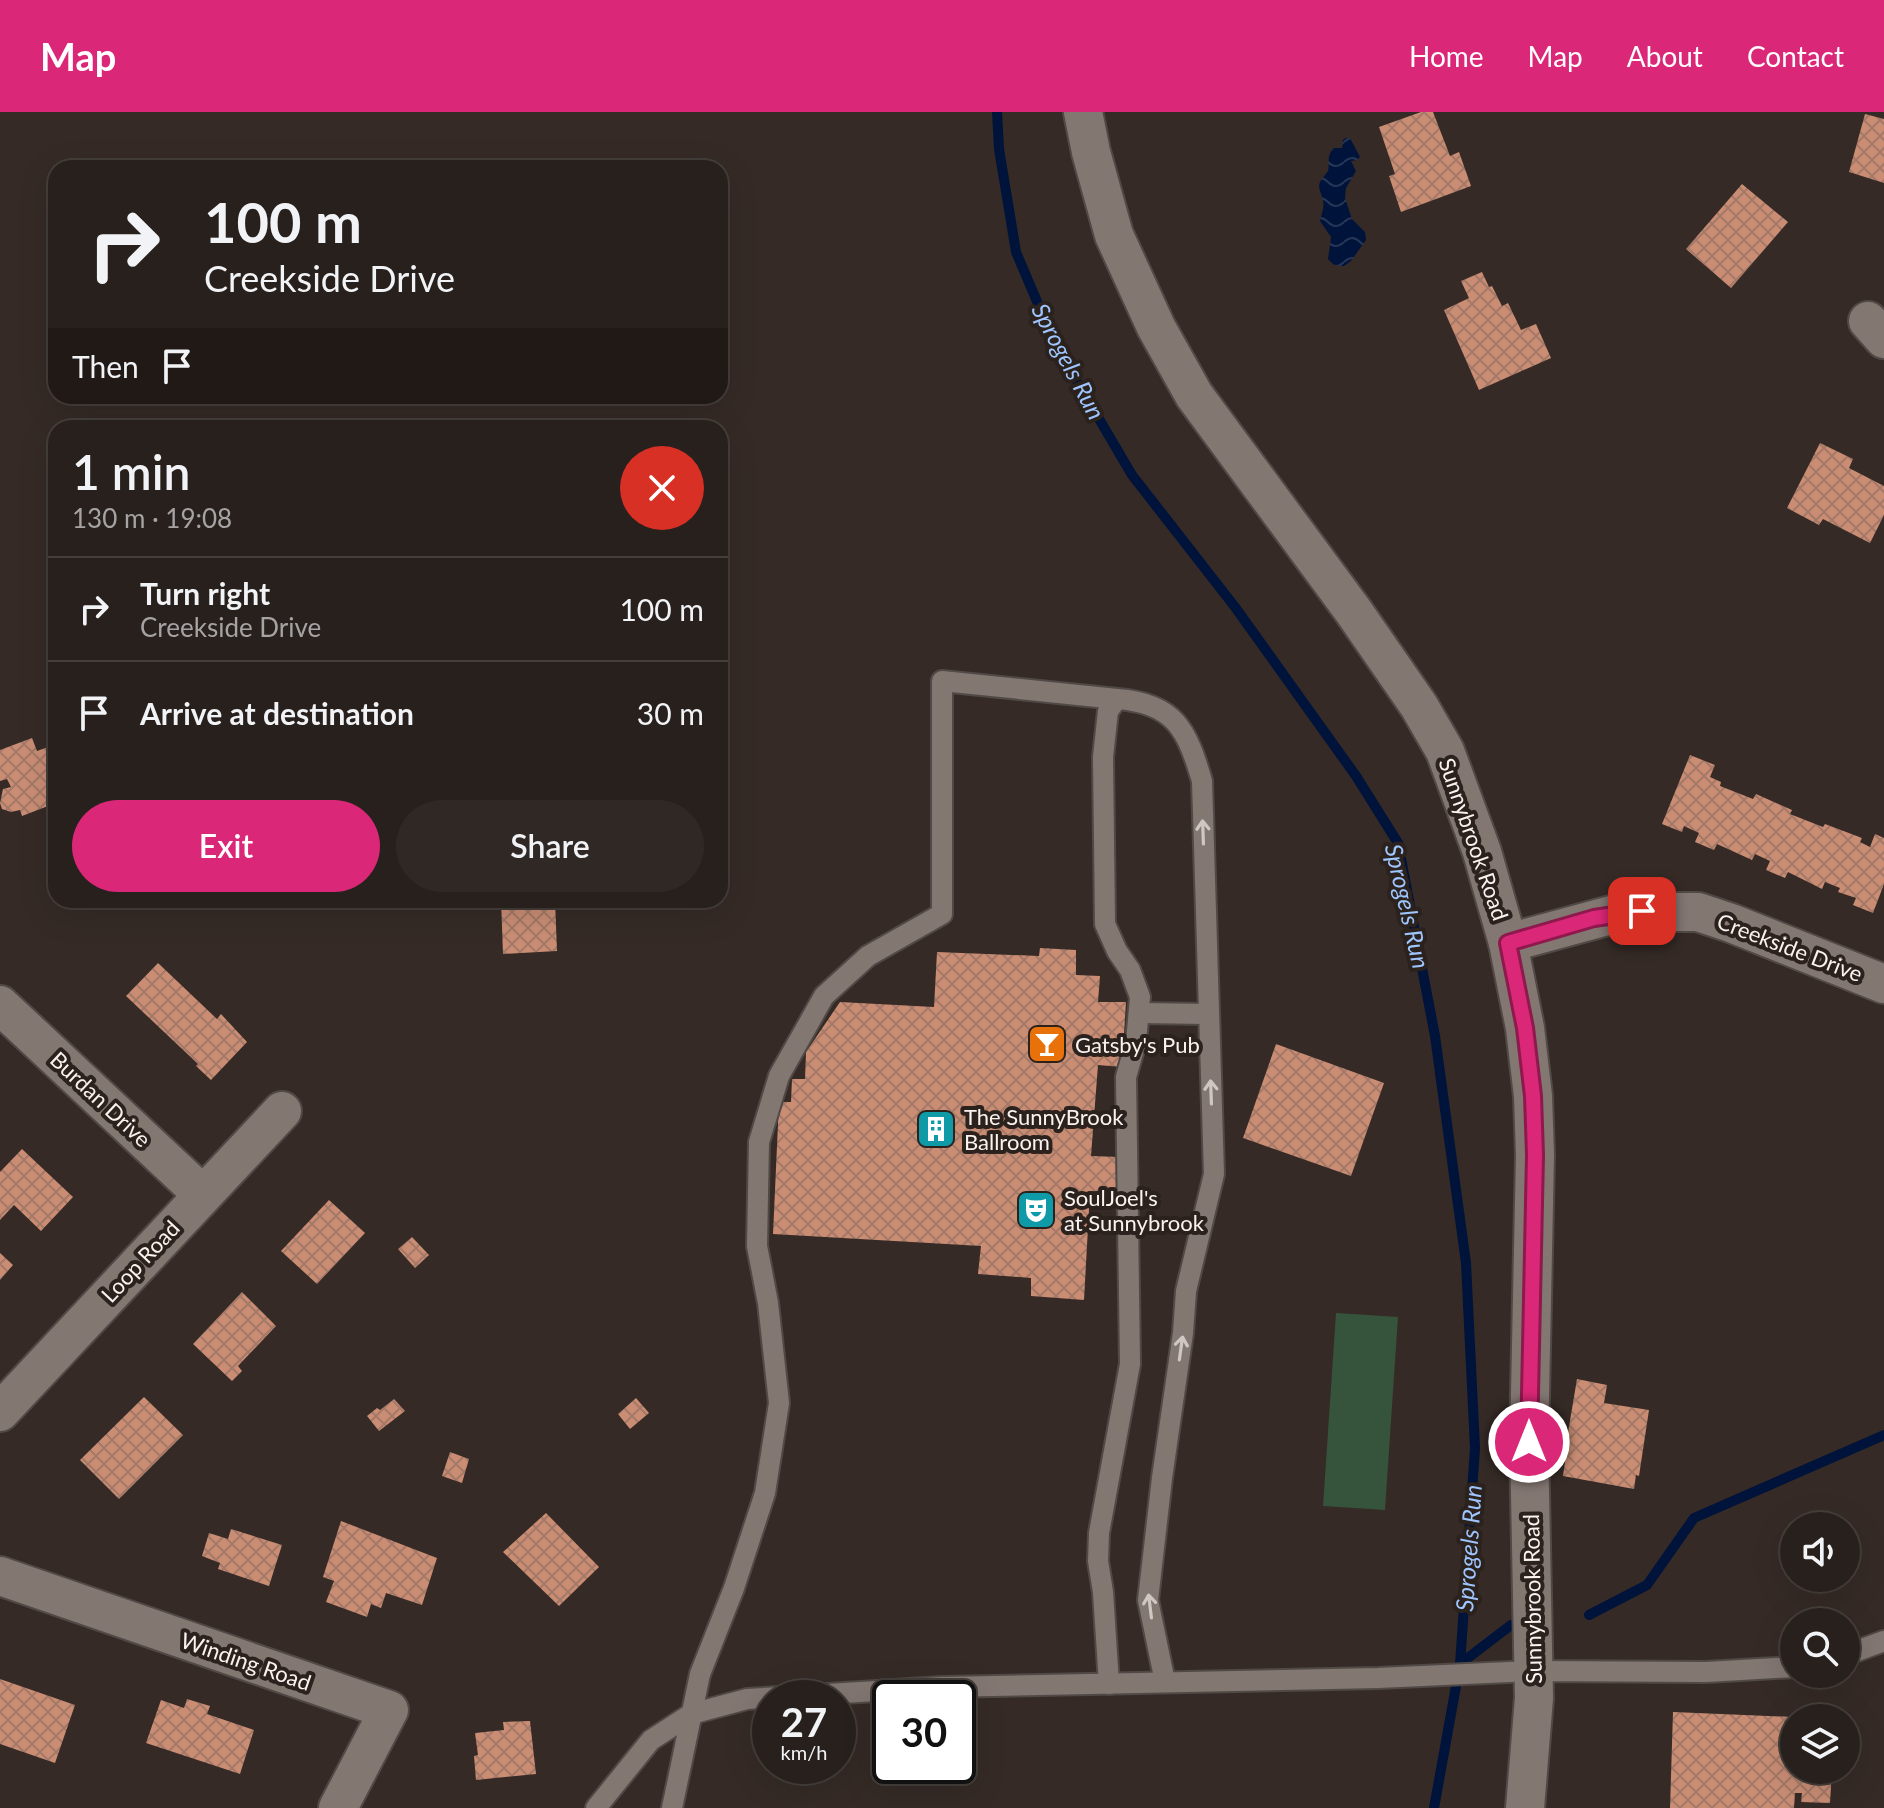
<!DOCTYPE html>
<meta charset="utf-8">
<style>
:root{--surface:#28201c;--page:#302825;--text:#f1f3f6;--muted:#a5a3a3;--line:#443e3b;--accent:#db2777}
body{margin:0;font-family:Lato,sans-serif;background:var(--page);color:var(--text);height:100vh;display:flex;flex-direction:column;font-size:30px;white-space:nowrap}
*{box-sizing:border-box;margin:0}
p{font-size:26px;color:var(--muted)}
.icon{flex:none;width:44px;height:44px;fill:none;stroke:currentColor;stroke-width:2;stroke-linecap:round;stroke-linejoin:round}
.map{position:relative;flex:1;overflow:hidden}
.sheet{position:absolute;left:48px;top:308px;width:680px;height:488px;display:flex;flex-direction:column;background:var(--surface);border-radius:24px;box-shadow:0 8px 32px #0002,0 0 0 2px var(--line)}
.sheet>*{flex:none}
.guide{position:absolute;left:48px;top:48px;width:680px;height:244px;border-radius:24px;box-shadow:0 8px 32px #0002,0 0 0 2px var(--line);background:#28201c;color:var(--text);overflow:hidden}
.fabs{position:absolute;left:1780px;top:1400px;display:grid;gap:16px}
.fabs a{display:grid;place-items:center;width:80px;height:80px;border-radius:50%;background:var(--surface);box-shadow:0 8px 32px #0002,0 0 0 2px var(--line);font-size:40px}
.speed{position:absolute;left:752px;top:1568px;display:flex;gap:16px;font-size:40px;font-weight:700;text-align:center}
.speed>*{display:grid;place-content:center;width:104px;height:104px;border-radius:50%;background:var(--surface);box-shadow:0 8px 32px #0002,0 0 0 2px var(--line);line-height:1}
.speed small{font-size:20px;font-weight:400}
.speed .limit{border:4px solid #111;border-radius:12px;background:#fff;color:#111}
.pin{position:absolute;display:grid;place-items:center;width:68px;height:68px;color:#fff;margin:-34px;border-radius:16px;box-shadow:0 4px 12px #0006}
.me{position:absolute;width:88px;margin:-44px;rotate:0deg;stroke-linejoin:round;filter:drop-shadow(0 0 6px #0008)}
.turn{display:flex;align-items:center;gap:28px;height:168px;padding:0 24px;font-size:36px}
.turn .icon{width:104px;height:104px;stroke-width:2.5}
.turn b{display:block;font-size:56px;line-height:68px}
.then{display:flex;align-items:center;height:76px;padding:0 24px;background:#0003;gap:16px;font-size:30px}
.round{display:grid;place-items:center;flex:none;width:84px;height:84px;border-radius:42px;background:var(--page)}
.headline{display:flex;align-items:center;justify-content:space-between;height:136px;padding:0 24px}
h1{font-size:48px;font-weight:600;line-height:60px}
.primary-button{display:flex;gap:16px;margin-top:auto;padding:16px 24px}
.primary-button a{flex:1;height:92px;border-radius:48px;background:var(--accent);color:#fff;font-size:32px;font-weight:600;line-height:92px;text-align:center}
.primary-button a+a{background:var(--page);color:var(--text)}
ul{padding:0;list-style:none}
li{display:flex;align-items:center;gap:24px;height:104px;padding:0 24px;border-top:2px solid var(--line)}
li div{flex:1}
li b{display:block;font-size:30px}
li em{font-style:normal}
header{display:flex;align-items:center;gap:48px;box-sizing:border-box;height:112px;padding:0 40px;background:var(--accent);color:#fff}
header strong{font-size:38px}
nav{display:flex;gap:44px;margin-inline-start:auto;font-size:28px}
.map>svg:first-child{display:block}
</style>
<header>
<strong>Map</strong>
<nav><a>Home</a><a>Map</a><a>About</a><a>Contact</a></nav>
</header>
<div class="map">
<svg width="1884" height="1696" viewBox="0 0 1884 1696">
<defs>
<pattern id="water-waves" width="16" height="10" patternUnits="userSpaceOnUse" patternTransform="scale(2)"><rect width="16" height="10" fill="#00133a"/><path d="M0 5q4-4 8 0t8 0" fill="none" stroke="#263657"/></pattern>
<pattern id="building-cross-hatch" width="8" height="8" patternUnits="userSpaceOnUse" patternTransform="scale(2)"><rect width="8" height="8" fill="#ca8d74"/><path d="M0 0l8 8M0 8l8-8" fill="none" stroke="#a47967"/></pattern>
</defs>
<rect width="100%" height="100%" fill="#352a26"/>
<path fill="#36543b" d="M1336,1201L1398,1205L1385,1398L1323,1394Z"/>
<path fill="url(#water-waves)" d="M1346,26H1350L1360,45L1357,48L1351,49L1356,59L1346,76L1345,86L1352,107L1365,120L1366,128L1351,149L1344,154L1334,153L1328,147L1331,125L1320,109C1321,103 1325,95 1323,89C1319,71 1315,76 1328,59C1330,50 1326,44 1334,36H1342L1343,28Z"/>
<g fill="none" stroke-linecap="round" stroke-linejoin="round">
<g stroke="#00133a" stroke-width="10">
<path d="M997,0L999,37L1016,140L1055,232L1132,363L1235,495L1356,664L1398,731L1435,924L1466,1151L1475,1336L1460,1552L1434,1696"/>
<path d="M1589,1503L1647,1473L1694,1406L1884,1323"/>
<path d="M1460,1552L1511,1513"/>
</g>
</g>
<g fill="url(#building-cross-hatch)">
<path d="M1421,0H1433L1450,44L1459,40L1471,74L1401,100L1389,64L1395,62L1379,15Z"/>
<path d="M1865,2L1884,7V71L1849,60Z"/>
<path d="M1742,72L1788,110L1731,176L1686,137Z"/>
<path d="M1482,160L1489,175L1492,174L1502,194L1508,191L1521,218L1536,212L1551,246L1479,278L1444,198L1469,186L1461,169Z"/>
<path d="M1820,331L1853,347L1849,356L1884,374V403L1870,431L1823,407L1819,413L1787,396Z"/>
<path d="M32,626L37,639L56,632V691L22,704L20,698L11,700L2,697L0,691L3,677L11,675L7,667L0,669V638Z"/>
<path d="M1690,643L1715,653L1710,665L1721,670L1720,674L1753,687L1756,682L1792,698L1790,702L1823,715L1825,712L1862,726L1860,730L1870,735L1875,722L1884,726V772L1873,801L1853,793L1856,786L1838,780L1840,776L1825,770L1822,777L1788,760L1785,766L1766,758L1770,749L1755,742L1752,748L1717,732L1714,738L1695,730L1699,721L1684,714L1682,720L1662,712Z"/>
<path d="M501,788H555L557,839L503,842Z"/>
<path d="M1040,836L1076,838V863L1100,864L1098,890H1126L1122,955L1098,953L1091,1044L1119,1045L1117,1081L1090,1079L1084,1188L1031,1184V1166L978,1162L981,1134L773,1122L779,990H791L792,967H805L806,940L840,890L934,895L937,840L1039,844Z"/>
<path d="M158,851L217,907L221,902L247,930L211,968L196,954L198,952L126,884Z"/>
<path d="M1276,932L1384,971L1351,1064L1243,1026Z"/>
<path d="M22,1037L73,1085L41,1119L14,1093L0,1108V1060Z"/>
<path d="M329,1088L365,1121L317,1172L281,1139Z"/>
<path d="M412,1125L429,1143L415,1156L398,1137Z"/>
<path d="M0,1141L13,1153L0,1168Z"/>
<path d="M242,1180L276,1214L238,1254L242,1259L232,1269L193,1232Z"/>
<path d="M1577,1267L1607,1273L1604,1291L1649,1298L1639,1364L1636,1363L1634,1377L1563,1364L1565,1350H1563Z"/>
<path d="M144,1285L183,1323L119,1387L80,1348Z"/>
<path d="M636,1286L649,1301L630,1317L618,1302Z"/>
<path d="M394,1287L405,1299L379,1319L367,1304L377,1296L380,1298Z"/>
<path d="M450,1340L469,1347L462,1371L442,1364Z"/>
<path d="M546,1401L599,1455L559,1494L503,1440Z"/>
<path d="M341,1409L437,1446L422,1493L386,1481L381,1496L371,1492L367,1505L326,1490L334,1469L323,1465Z"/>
<path d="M231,1417L282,1433L269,1474L218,1457L220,1451L202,1444L209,1421L228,1427Z"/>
<path d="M0,1567L75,1593L55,1651L0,1632Z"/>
<path d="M187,1587L210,1594L207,1602L254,1618L240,1662L146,1631L161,1588L184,1596Z"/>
<path d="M1673,1600L1794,1605V1658H1832L1830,1691L1801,1690L1802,1681H1795L1794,1696H1670Z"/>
<path d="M530,1609L536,1662L476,1668L474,1644L478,1643L475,1621L504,1618L503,1610Z"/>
</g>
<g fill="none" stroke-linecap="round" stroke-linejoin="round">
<defs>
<g id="lane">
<path d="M1139,901L1208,902"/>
<path d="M1846,1543L1884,1529"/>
<path d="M1109,1572L1103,1480L1098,1449L1099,1421L1130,1252L1126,965L1136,930L1140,885L1130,858L1117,839L1105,812L1103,645L1108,599L1117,587C1175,591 1187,618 1202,669L1214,1062L1186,1179L1183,1221L1162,1366L1148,1488L1165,1570"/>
<path d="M596,1696L651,1628L691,1602L747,1587L942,1575L1378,1566L1534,1559L1706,1560L1794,1555"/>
<path d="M672,1696L700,1562L734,1476L765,1381L779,1291L768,1191L757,1134L759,1030L779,964L824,884L868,844L942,802V569L1117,587"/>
</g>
<g id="street">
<path d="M1083,0L1091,40L1114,123L1156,215L1194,283L1354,500L1419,594L1445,639L1482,740L1508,831L1525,916L1533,984L1535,1043L1529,1330L1534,1586L1525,1696"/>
<path d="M1868,209L1884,227"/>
<path d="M1508,831L1622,800H1698L1731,811L1884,872"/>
<path d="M0,893L202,1082"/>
<path d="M0,1300L282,999"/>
<path d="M0,1464L389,1598L338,1696"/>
</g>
</defs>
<use href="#lane" stroke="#514945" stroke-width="24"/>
<use href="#street" stroke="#514945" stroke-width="42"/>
<use href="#lane" stroke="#837772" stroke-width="20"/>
<use href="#street" stroke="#837772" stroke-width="38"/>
</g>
<defs><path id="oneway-shaft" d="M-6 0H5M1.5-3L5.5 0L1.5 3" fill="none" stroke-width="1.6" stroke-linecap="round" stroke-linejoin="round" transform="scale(2)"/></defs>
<g stroke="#d0c7c3">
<use href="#oneway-shaft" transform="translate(1203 720) rotate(-92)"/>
<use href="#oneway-shaft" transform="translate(1211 980) rotate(-92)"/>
<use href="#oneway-shaft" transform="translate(1181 1236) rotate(-82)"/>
<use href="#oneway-shaft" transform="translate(1150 1494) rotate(-97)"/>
</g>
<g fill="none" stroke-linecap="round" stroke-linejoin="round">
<defs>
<path id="route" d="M1529,1330L1535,1043L1533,984L1525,916L1508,831L1594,806L1642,799"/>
</defs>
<use href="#route" stroke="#8e194d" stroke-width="20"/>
<use href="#route" stroke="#db2777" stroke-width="14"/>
</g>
<defs>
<symbol id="bar-square" viewBox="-11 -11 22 22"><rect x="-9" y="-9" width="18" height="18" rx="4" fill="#e8710a" stroke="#2b211d"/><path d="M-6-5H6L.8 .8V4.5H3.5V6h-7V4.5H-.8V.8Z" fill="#fff"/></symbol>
<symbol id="building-square" viewBox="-11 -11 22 22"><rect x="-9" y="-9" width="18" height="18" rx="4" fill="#0f9aa8" stroke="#2b211d"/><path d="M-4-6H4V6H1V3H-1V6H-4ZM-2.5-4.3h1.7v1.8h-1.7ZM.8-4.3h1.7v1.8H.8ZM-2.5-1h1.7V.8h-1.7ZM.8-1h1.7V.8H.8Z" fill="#fff"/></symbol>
<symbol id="theatre-square" viewBox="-11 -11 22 22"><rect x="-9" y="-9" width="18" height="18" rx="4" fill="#0f9aa8" stroke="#2b211d"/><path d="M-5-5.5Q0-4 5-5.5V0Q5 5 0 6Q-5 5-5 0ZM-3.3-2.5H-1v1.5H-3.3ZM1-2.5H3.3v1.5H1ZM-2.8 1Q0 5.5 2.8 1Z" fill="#fff"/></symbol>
</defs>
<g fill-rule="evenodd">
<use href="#bar-square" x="1025" y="910" width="44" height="44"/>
<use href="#building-square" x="914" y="995" width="44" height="44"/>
<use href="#theatre-square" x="1014" y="1076" width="44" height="44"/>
</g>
<g text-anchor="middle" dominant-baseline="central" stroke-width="8" stroke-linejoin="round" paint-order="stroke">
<g font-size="22" fill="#f9f2ef" stroke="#2b211d">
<text transform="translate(1474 727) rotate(71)">Sunnybrook Road</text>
<text transform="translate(1790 835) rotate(21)">Creekside Drive</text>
<text transform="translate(101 987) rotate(43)">Burdan Drive</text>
<text transform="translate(140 1149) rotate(-47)">Loop Road</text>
<text transform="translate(1532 1487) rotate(-91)">Sunnybrook Road</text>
<text transform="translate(246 1549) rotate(19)">Winding Road</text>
</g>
<g font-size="22" fill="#f9f2ef" stroke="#2b211d" text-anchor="start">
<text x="1075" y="932">Gatsby's Pub</text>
<text x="964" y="1004">The SunnyBrook<tspan x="964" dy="25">Ballroom</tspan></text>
<text x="1064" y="1085">SoulJoel's<tspan x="1064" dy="25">at Sunnybrook</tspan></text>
</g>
<g font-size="24" font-style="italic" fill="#9ec5fd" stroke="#2b211d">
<text transform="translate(1069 249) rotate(62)">Sprogels Run</text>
<text transform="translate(1408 794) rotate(77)">Sprogels Run</text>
<text transform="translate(1468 1436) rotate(-86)">Sprogels Run</text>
</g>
</g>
</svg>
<div class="fabs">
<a><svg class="icon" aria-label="sound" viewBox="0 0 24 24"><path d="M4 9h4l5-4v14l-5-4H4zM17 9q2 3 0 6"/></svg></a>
<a><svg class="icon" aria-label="search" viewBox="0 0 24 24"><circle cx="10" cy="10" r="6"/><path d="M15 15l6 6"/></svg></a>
<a><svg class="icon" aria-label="layers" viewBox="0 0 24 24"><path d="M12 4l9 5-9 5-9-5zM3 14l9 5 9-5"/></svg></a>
</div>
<div class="speed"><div>27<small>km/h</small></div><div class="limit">30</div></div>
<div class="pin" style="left:1642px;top:799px;background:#d93025"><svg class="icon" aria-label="arrive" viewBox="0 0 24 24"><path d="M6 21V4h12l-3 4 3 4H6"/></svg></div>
<svg class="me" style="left:1529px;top:1330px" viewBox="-20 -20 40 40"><circle r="17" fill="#db2777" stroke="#fff" stroke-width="3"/><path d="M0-11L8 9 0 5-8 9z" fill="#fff"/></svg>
<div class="guide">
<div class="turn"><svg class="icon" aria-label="right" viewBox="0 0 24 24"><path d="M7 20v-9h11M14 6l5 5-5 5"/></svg><div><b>100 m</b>Creekside Drive</div></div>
<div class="then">Then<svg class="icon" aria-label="arrive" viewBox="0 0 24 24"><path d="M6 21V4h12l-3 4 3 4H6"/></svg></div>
</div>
<section class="sheet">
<div class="headline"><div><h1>1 min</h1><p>130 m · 19:08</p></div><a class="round" style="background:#d93025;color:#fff"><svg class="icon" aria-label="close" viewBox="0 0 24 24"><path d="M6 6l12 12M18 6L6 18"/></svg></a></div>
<ul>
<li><svg class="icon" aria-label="right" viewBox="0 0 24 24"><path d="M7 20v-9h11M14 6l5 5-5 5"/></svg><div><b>Turn right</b><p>Creekside Drive</p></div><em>100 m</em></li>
<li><svg class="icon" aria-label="arrive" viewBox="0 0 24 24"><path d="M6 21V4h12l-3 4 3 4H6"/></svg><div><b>Arrive at destination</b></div><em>30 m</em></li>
</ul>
<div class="primary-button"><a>Exit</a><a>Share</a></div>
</section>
</div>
